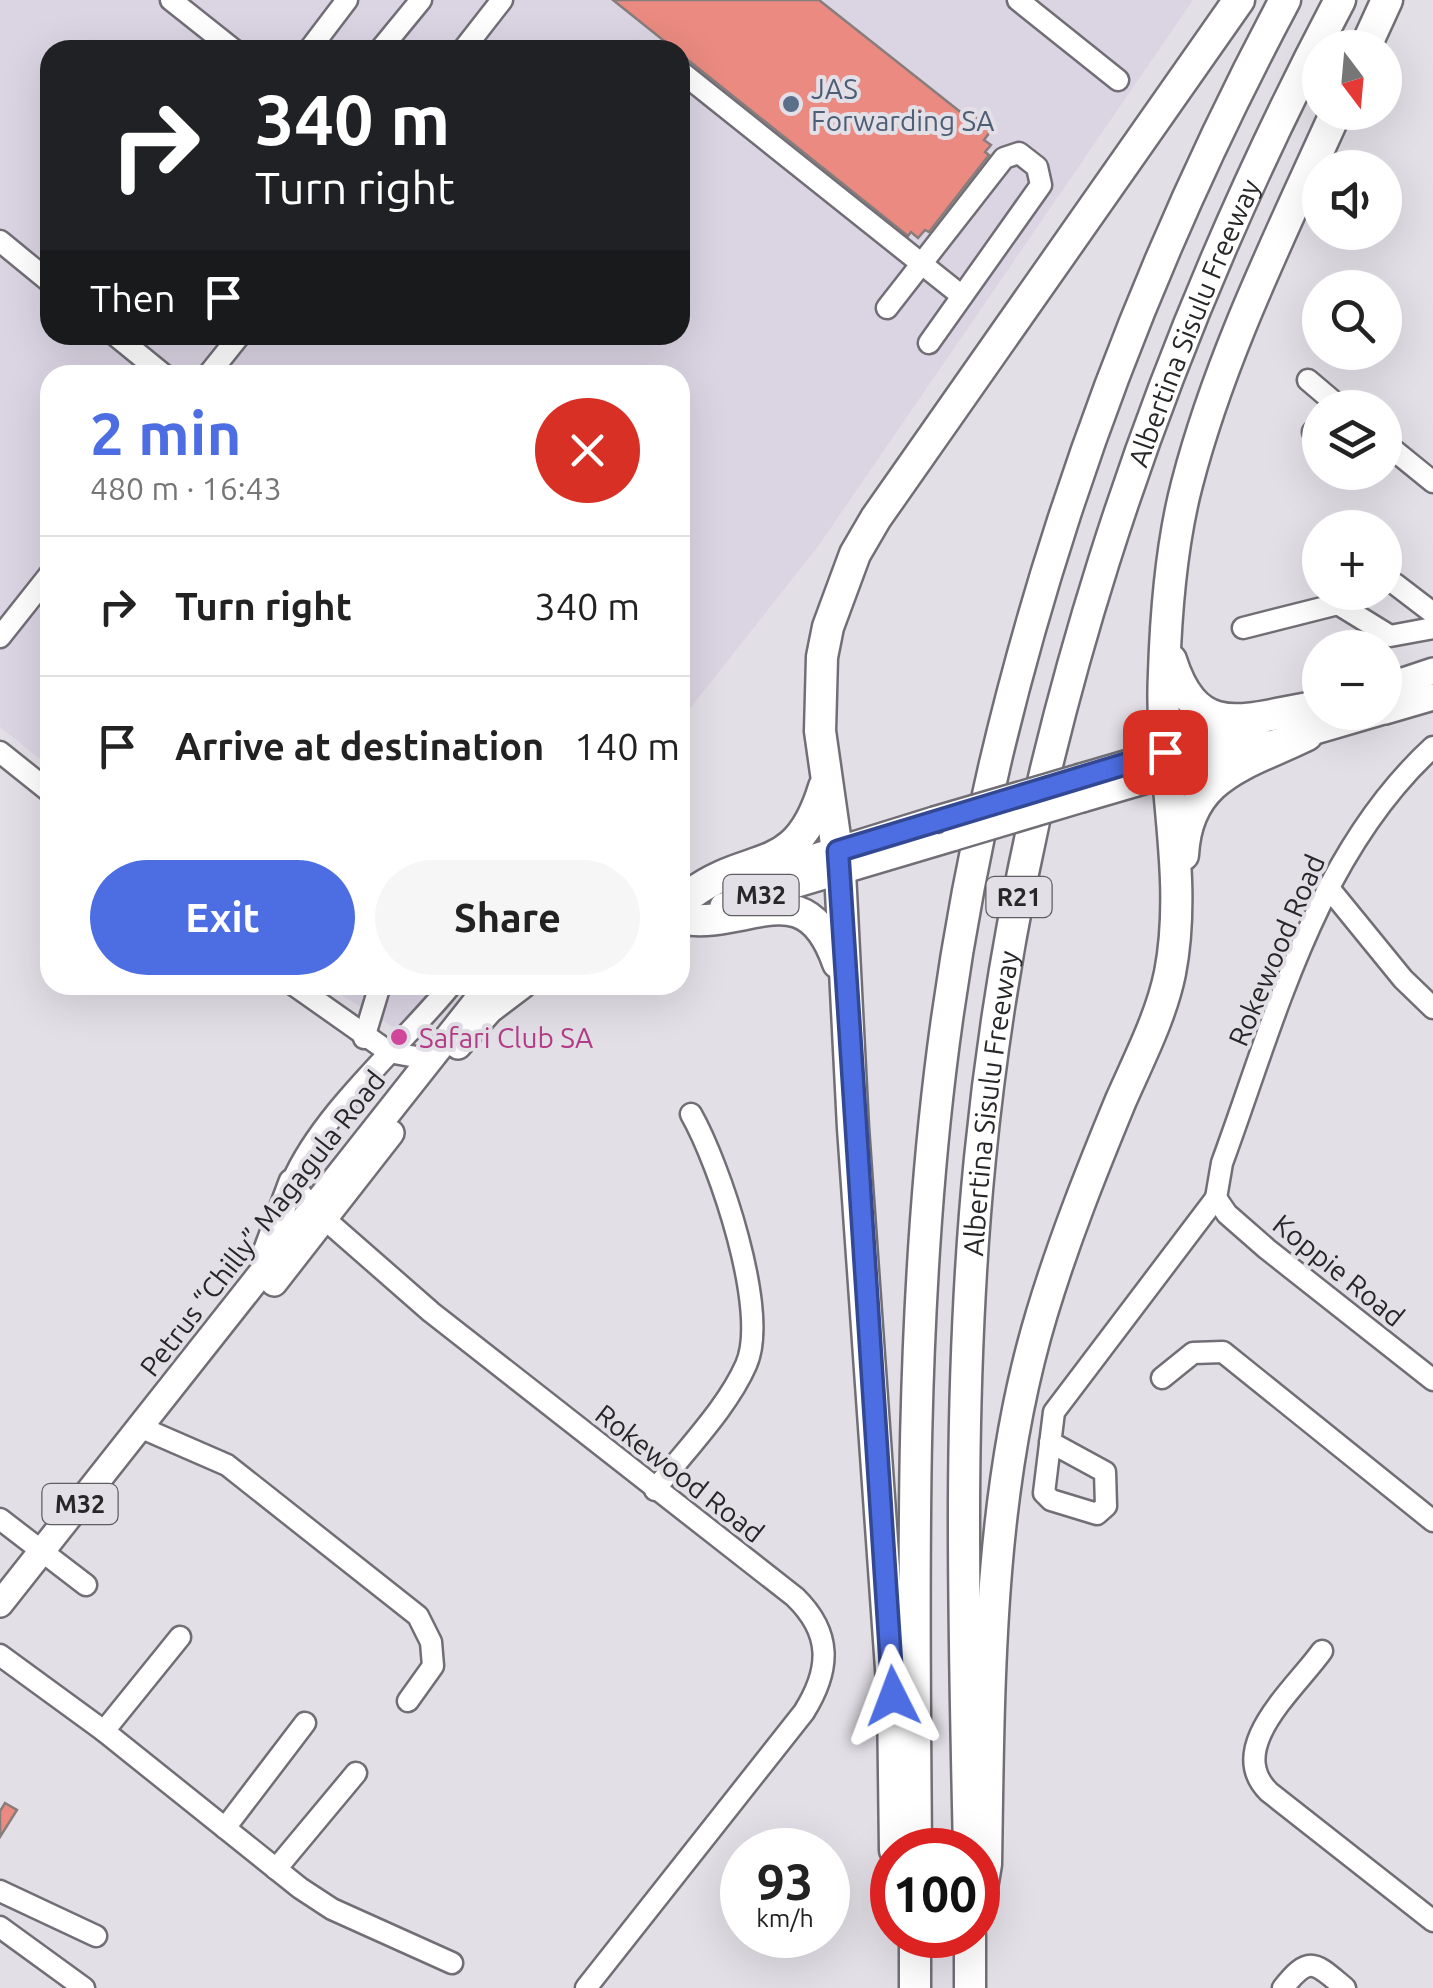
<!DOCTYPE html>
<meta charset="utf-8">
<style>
:root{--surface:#fff;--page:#f6f6f6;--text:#222;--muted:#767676;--line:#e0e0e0;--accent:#4d6ee2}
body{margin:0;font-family:Ubuntu,sans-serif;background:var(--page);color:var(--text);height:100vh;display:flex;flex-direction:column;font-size:38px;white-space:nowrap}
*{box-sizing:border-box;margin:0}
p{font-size:32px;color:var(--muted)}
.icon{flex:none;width:55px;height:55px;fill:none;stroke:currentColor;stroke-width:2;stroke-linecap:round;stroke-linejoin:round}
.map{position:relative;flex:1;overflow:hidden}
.panel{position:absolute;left:40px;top:365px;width:650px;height:630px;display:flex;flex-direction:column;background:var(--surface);border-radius:30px;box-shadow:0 10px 40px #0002}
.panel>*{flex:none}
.banner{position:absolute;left:40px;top:40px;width:650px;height:305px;border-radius:30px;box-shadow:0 10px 40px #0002;background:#202124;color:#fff;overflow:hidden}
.needle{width:65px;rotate:164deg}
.buttons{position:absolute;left:1302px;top:30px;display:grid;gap:20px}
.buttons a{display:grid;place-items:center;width:100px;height:100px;border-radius:50%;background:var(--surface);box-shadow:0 10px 40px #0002;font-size:50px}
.speed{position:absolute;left:720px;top:1828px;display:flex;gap:20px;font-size:50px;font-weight:700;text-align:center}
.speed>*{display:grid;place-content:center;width:130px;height:130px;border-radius:50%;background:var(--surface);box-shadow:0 10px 40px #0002;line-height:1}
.speed small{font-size:25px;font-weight:400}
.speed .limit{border:15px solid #d22;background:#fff;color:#111}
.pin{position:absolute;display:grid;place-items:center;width:85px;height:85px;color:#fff;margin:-42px;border-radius:20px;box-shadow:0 5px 15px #0006}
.me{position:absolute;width:110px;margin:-55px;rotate:357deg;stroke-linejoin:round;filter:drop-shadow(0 0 8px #0008)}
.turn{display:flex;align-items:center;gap:35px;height:210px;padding:0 50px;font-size:45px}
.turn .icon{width:130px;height:130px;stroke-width:2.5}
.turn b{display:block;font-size:70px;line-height:85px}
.then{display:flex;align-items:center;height:95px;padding:0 50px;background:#0003;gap:20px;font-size:38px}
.round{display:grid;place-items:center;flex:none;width:105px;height:105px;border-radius:52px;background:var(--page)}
.overview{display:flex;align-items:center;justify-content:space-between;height:170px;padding:0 50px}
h1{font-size:60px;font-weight:600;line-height:75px;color:var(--accent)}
.action{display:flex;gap:20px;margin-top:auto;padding:20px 50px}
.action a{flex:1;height:115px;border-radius:60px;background:var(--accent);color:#fff;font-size:40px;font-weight:600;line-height:115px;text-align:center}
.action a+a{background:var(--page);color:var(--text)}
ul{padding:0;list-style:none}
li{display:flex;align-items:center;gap:30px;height:140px;padding:0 50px;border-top:2px solid var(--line)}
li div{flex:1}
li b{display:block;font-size:38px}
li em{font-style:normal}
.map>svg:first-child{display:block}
</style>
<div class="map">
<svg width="1433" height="1988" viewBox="0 0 1433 1988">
<rect width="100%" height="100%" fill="#e3dfe7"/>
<g fill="#dbd4e3" fill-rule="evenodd">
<path d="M0,0H1193L819,545L680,721V375H50V767L0,727ZM50,50H680V335H50Z"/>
<path d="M325,985H463L414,1040Z"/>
</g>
<g fill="#ea8a80" stroke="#877d7c" stroke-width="2.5">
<path d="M613,0H819L963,114H972L987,127L990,132L984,140L991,145L985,152L989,155L929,232L925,230L918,238L911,232L908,236Z"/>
<path d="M5,1803L17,1810L0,1837V1811Z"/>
</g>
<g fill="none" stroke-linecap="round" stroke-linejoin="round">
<defs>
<g id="minor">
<path d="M171,0L234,50"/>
<path d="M1018,0L1118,80"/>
<path d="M309,50L347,0"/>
<path d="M380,50L421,0"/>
<path d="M463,50L502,0"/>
<path d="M680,71L962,296"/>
<path d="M0,241L50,282"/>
<path d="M887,308L1004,158L1019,153L1037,167L1041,185L929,343"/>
<path d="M115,335L164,375"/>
<path d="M208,375L240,335"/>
<path d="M1308,380L1341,408"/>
<path d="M1313,432L1320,438"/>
<path d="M1385,443L1433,482"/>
<path d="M1395,584L1433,613"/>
<path d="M1243,628L1338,604L1390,636L1433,628"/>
<path d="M0,637L50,574"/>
<path d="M0,752L50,792"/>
<path d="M1328,887L1403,979L1433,1008"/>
<path d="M294,985L389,1052L427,1059"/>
<path d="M451,985C403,1044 322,1112 292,1182L311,1207L431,1312L795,1597C832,1633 831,1669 804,1712L586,1988"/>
<path d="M364,1038L380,985"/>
<path d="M1216,1198L1222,1163C1275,1019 1316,854 1433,747"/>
<path d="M1216,1198L1227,1214L1267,1249L1433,1380"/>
<path d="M1162,1378L1193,1353L1223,1352L1433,1521"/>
<path d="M142,1428L227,1465L418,1616L431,1642L433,1666L408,1701"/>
<path d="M1050,1442L1105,1472L1106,1506L1097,1514L1051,1500L1044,1493L1054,1412L1216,1198"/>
<path d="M655,1490C684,1451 726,1410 746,1365C770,1312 719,1163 691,1114"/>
<path d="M0,1519L86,1585"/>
<path d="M1322,1651C1295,1689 1224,1748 1269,1792L1433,1921"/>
<path d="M0,1655L104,1731L300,1888L332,1909L452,1963"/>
<path d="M104,1731L180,1637"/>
<path d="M225,1828L305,1723"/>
<path d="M276,1869L356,1773"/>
<path d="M0,1891L96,1936"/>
<path d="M0,1927L84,1988"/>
<path d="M1283,1988C1310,1954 1315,1963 1345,1988"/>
</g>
<g id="major">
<path d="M1385,687L1433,671"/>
<path d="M1385,711L1433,697"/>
<path d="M1081,777L1258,725"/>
<path d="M1082,799L1380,712"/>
<path d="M757,875L934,820"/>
<path d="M723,906L955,837"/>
<path d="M458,1046L490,1010L523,985"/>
<path d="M266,1252L292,1182"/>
<path d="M274,1283L391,1133"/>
<path d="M0,1604L489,985"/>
</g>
<g id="highway">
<path d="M1365,48L1387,0"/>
<path d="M1171,660C1198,745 1248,717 1320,706"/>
<path d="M1183,855C1187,775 1246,765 1307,735"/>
<path d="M691,894C752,849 796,879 824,787"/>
<path d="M683,919C749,929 805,869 838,963"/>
<path d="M895,1850L893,1697L853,1128L840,872L820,731L822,657L828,627L855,554L876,518L1239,0"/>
<path d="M916,1850C914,1590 909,1331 940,1073C985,699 1108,332 1285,0"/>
<path id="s1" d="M969,1850C964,1620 957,1388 980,1158C1020,752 1150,360 1340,0"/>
<path d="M978,1912L986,1864C989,1680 988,1491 1042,1313C1064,1240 1092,1170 1121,1100C1139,1059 1161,1017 1170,973C1189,875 1159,772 1164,673C1166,610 1171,545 1187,484C1220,356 1282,232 1336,112"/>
<path d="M915,1935V1988"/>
<path d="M970,1935V1988"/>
</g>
</defs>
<use href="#minor" stroke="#726e76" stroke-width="25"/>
<use href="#major" stroke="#726e76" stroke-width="30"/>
<use href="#highway" stroke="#726e76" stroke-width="35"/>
<use href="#minor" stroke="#fff" stroke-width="20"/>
<use href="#major" stroke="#fff" stroke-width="25"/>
<use href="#highway" stroke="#fff" stroke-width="30"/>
<defs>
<g id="major-bridge">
<path d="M934,820L1081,777"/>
<path d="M955,837L1082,799"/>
</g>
</defs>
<use href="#major-bridge" stroke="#726e76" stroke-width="30" stroke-linecap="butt"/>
<use href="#major-bridge" stroke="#fff" stroke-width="25"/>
</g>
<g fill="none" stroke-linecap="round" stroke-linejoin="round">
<defs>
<path id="route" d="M893,1696L838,851L1165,752"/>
</defs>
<use href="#route" stroke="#324893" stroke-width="25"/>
<use href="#route" stroke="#4d6ee2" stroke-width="18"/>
</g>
<circle fill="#5c6f8a" stroke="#e3dfe7" stroke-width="4" cx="791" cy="104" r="10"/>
<circle fill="#d1479c" stroke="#e3dfe7" stroke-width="4" cx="399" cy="1037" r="10"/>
<g text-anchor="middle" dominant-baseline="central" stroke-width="8" stroke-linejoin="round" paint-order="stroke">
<g fill="#e3dfe7" stroke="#5f5e62" stroke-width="2.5">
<rect x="723.5" y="875" width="75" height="40" rx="8"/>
<rect x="986.5" y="877" width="65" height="40" rx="8"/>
<rect x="42.5" y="1484" width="75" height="40" rx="8"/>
</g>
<g font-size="25" font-weight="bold" fill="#272629">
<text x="761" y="895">M32</text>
<text x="1019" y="897">R21</text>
<text x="80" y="1504">M32</text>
</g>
<g font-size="28" fill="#4e5e75" stroke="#e3dfe7" text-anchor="start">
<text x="811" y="88">JAS<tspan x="811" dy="32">Forwarding SA</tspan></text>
</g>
<g font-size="28" fill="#272629" stroke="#e3dfe7">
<text stroke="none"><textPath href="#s1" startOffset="1558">Albertina Sisulu Freeway</textPath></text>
<text transform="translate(1276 950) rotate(-67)">Rokewood Road</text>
<text stroke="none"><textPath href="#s1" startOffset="748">Albertina Sisulu Freeway</textPath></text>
<text transform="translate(262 1223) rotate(-52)">Petrus “Chilly” Magagula Road</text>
<text transform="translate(1339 1270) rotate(39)">Koppie Road</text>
<text transform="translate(680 1473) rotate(38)">Rokewood Road</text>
</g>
<g font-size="28" fill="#b23c85" stroke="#e3dfe7" text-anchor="start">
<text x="419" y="1037">Safari Club SA</text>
</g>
</g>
</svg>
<div class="buttons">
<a><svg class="needle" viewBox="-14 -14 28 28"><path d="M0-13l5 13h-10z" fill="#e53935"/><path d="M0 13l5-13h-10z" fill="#767676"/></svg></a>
<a><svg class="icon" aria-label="sound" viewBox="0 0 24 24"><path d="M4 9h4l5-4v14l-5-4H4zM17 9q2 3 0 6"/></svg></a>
<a><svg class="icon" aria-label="search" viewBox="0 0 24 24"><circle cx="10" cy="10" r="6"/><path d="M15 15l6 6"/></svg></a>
<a><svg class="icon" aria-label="layers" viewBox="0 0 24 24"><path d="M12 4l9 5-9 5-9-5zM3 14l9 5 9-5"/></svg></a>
<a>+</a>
<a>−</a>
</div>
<div class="speed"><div>93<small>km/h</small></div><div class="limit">100</div></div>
<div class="pin" style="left:1165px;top:752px;background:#d93025"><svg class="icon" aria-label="arrive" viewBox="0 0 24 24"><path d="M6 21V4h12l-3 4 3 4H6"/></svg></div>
<svg class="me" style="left:893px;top:1696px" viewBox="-20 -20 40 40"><path d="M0-17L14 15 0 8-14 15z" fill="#4d6ee2" stroke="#fff" stroke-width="4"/></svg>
<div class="banner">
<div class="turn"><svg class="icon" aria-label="right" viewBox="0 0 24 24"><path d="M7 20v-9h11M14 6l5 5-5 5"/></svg><div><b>340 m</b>Turn right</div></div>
<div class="then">Then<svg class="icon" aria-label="arrive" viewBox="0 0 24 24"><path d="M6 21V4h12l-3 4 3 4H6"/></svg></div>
</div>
<section class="panel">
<div class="overview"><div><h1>2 min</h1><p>480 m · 16:43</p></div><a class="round" style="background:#d93025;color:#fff"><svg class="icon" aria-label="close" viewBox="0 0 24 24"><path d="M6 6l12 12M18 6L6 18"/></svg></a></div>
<ul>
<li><svg class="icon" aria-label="right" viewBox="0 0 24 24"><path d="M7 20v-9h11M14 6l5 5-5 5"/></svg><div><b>Turn right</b></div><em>340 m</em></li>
<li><svg class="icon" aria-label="arrive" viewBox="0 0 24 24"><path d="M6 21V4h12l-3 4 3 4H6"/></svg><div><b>Arrive at destination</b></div><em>140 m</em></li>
</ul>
<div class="action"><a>Exit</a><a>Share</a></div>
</section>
</div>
